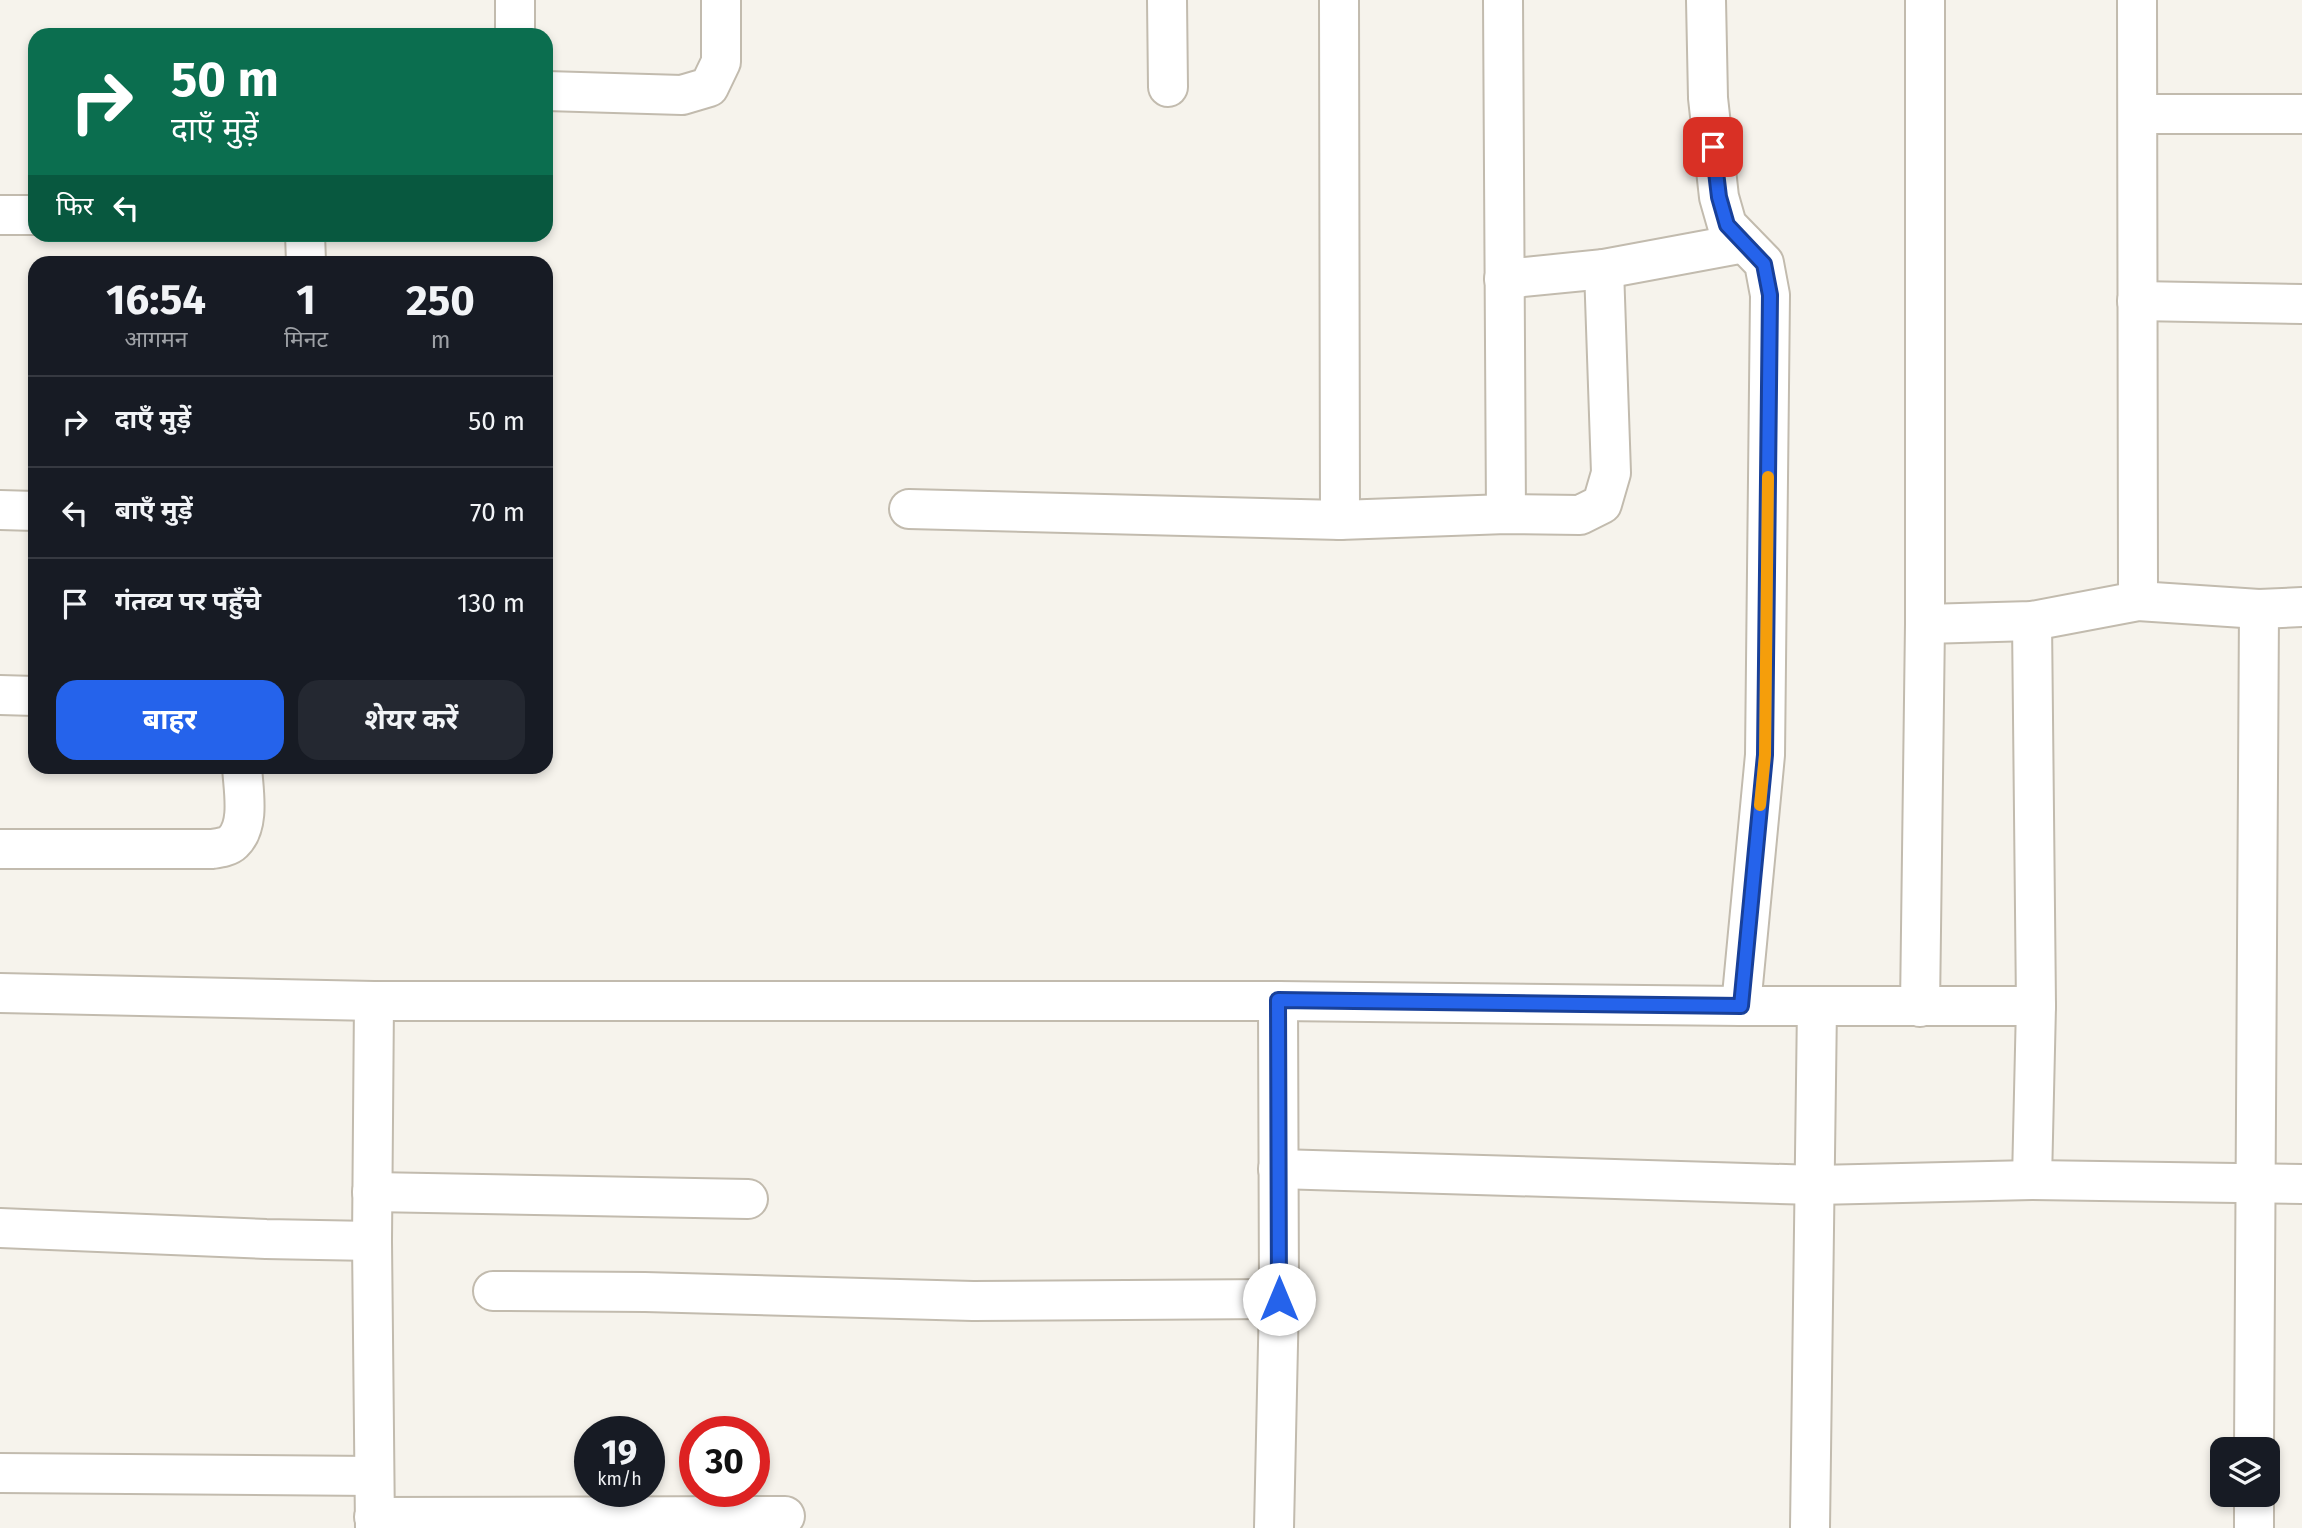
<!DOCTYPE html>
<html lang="hi">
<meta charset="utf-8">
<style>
:root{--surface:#171b24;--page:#242831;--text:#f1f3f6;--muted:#9ea1a6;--line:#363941;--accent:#2563eb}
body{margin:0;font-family:"Fira Sans","Noto Sans Devanagari",sans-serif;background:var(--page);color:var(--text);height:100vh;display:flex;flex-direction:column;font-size:26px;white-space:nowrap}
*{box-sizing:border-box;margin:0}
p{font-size:23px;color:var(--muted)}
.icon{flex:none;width:38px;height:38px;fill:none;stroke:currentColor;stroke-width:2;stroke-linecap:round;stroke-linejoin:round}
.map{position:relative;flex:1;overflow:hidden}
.side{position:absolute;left:28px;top:256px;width:525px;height:518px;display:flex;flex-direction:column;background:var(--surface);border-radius:21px;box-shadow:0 4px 10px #0003}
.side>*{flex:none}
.top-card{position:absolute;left:28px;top:28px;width:525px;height:214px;border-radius:21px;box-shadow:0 4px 10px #0003;background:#0b6e4f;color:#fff;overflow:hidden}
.fabs{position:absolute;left:2210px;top:1437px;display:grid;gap:14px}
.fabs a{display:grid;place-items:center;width:70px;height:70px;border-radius:14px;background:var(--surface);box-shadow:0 4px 10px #0003;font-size:35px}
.speed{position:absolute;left:574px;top:1416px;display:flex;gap:14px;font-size:35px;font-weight:700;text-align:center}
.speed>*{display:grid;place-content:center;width:91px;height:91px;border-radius:50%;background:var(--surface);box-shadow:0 4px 10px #0003;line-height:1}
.speed small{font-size:18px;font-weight:400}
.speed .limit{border:10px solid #d22;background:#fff;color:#111}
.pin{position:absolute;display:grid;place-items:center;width:60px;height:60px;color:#fff;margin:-30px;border-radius:14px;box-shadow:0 4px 10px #0006}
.me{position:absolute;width:77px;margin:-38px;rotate:0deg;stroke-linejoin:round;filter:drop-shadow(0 0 5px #0008)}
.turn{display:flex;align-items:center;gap:24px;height:147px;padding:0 28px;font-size:32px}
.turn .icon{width:91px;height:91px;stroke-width:2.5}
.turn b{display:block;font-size:49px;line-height:60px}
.then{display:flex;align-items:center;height:66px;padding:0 28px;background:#0003;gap:14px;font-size:26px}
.eta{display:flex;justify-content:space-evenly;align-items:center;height:119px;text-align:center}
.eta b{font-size:42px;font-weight:700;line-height:49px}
.primary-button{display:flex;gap:14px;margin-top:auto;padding:14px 28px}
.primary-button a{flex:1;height:80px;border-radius:21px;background:var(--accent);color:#fff;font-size:28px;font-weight:700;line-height:80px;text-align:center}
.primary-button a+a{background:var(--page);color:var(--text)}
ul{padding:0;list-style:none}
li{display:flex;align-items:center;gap:21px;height:91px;padding:0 28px;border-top:2px solid var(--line)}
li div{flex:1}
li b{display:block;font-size:26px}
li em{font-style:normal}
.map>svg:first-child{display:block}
</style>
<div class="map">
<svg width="2302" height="1528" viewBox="0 0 2302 1528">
<rect width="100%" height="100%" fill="#f6f3ec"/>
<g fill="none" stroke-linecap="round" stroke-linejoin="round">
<defs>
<g id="street">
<path d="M1167,0L1168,87"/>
<path d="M1339,0L1340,520"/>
<path d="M1503,0L1506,514"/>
<path d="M1706,0L1708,98L1719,197L1727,225L1764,263L1770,295L1765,755L1741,1006"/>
<path d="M2137,0L2138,601"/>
<path d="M515,35V0"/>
<path d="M546,91L682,95L709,87L721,62V0"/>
<path d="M2138,114H2302"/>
<path d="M0,215H35"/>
<path d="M305,234L306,262"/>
<path d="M1504,279L1604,269L1744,243"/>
<path d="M2137,301L2302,304"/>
<path d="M909,509L1340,520L1506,514L1580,515L1602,504L1611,473L1604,269"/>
<path d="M0,510L35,511"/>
<path d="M2032,621L2036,1006L2032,1180"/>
<path d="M1925,624L2032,621L2138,601L2259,609L2302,607"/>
<path d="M0,695L35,696"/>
<path d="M0,849H212C219,848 228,847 233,842C251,825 243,789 242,766"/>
<path d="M0,993L374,1001H1278L1741,1006H2036"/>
<path d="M374,1001L372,1241L375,1528"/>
<path d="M1920,1007L1925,624V0"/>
<path d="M1278,1169L1816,1185L2032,1180L2302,1184"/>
<path d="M372,1192L748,1199"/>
<path d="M0,1228L266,1239L372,1241"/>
<path d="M493,1291L645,1292L973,1301L1279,1299"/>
<path d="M2254,1449L2259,609"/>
<path d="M0,1473L374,1476"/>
<path d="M374,1517L785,1516"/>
<path d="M1274,1528L1279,1299L1278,1001"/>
<path d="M1810,1528L1817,1006"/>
<path d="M2254,1528V1494"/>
</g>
</defs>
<use href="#street" stroke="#c2bbae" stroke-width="42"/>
<use href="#street" stroke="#fff" stroke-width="38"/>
</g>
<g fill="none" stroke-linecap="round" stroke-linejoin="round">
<defs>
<path id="route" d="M1279,1299L1278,1000L1741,1006L1765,755L1770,295L1764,264L1727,225L1719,197L1713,147"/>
</defs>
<use href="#route" stroke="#184099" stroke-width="18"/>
<use href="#route" stroke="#2563eb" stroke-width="12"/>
<path stroke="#f59e0b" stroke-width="12" d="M1760,805L1765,755L1768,477"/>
</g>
</svg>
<div class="fabs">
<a><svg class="icon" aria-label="layers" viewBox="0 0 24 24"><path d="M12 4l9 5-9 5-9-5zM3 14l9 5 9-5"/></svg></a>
</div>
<div class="speed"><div>19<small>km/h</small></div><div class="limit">30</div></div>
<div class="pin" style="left:1713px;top:147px;background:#d93025"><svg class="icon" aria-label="arrive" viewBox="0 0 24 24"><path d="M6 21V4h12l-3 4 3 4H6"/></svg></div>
<svg class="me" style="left:1279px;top:1299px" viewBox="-20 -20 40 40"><circle r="19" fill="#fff"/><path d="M0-13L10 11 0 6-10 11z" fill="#2563eb"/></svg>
<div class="top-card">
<div class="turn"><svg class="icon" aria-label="right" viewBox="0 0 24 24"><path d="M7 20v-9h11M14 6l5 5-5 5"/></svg><div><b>50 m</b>दाएँ मुड़ें</div></div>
<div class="then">फिर<svg class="icon" aria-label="left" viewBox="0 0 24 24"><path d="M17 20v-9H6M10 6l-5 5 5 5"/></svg></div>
</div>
<section class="side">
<div class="eta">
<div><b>16:54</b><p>आगमन</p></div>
<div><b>1</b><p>मिनट</p></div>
<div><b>250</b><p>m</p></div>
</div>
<ul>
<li><svg class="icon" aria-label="right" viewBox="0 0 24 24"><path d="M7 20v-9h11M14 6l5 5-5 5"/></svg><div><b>दाएँ मुड़ें</b></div><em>50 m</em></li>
<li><svg class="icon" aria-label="left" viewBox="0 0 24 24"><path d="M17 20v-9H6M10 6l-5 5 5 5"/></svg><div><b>बाएँ मुड़ें</b></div><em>70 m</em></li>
<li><svg class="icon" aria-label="arrive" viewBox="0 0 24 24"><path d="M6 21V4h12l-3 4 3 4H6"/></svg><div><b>गंतव्य पर पहुँचे</b></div><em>130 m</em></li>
</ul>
<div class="primary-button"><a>बाहर</a><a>शेयर करें</a></div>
</section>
</div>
